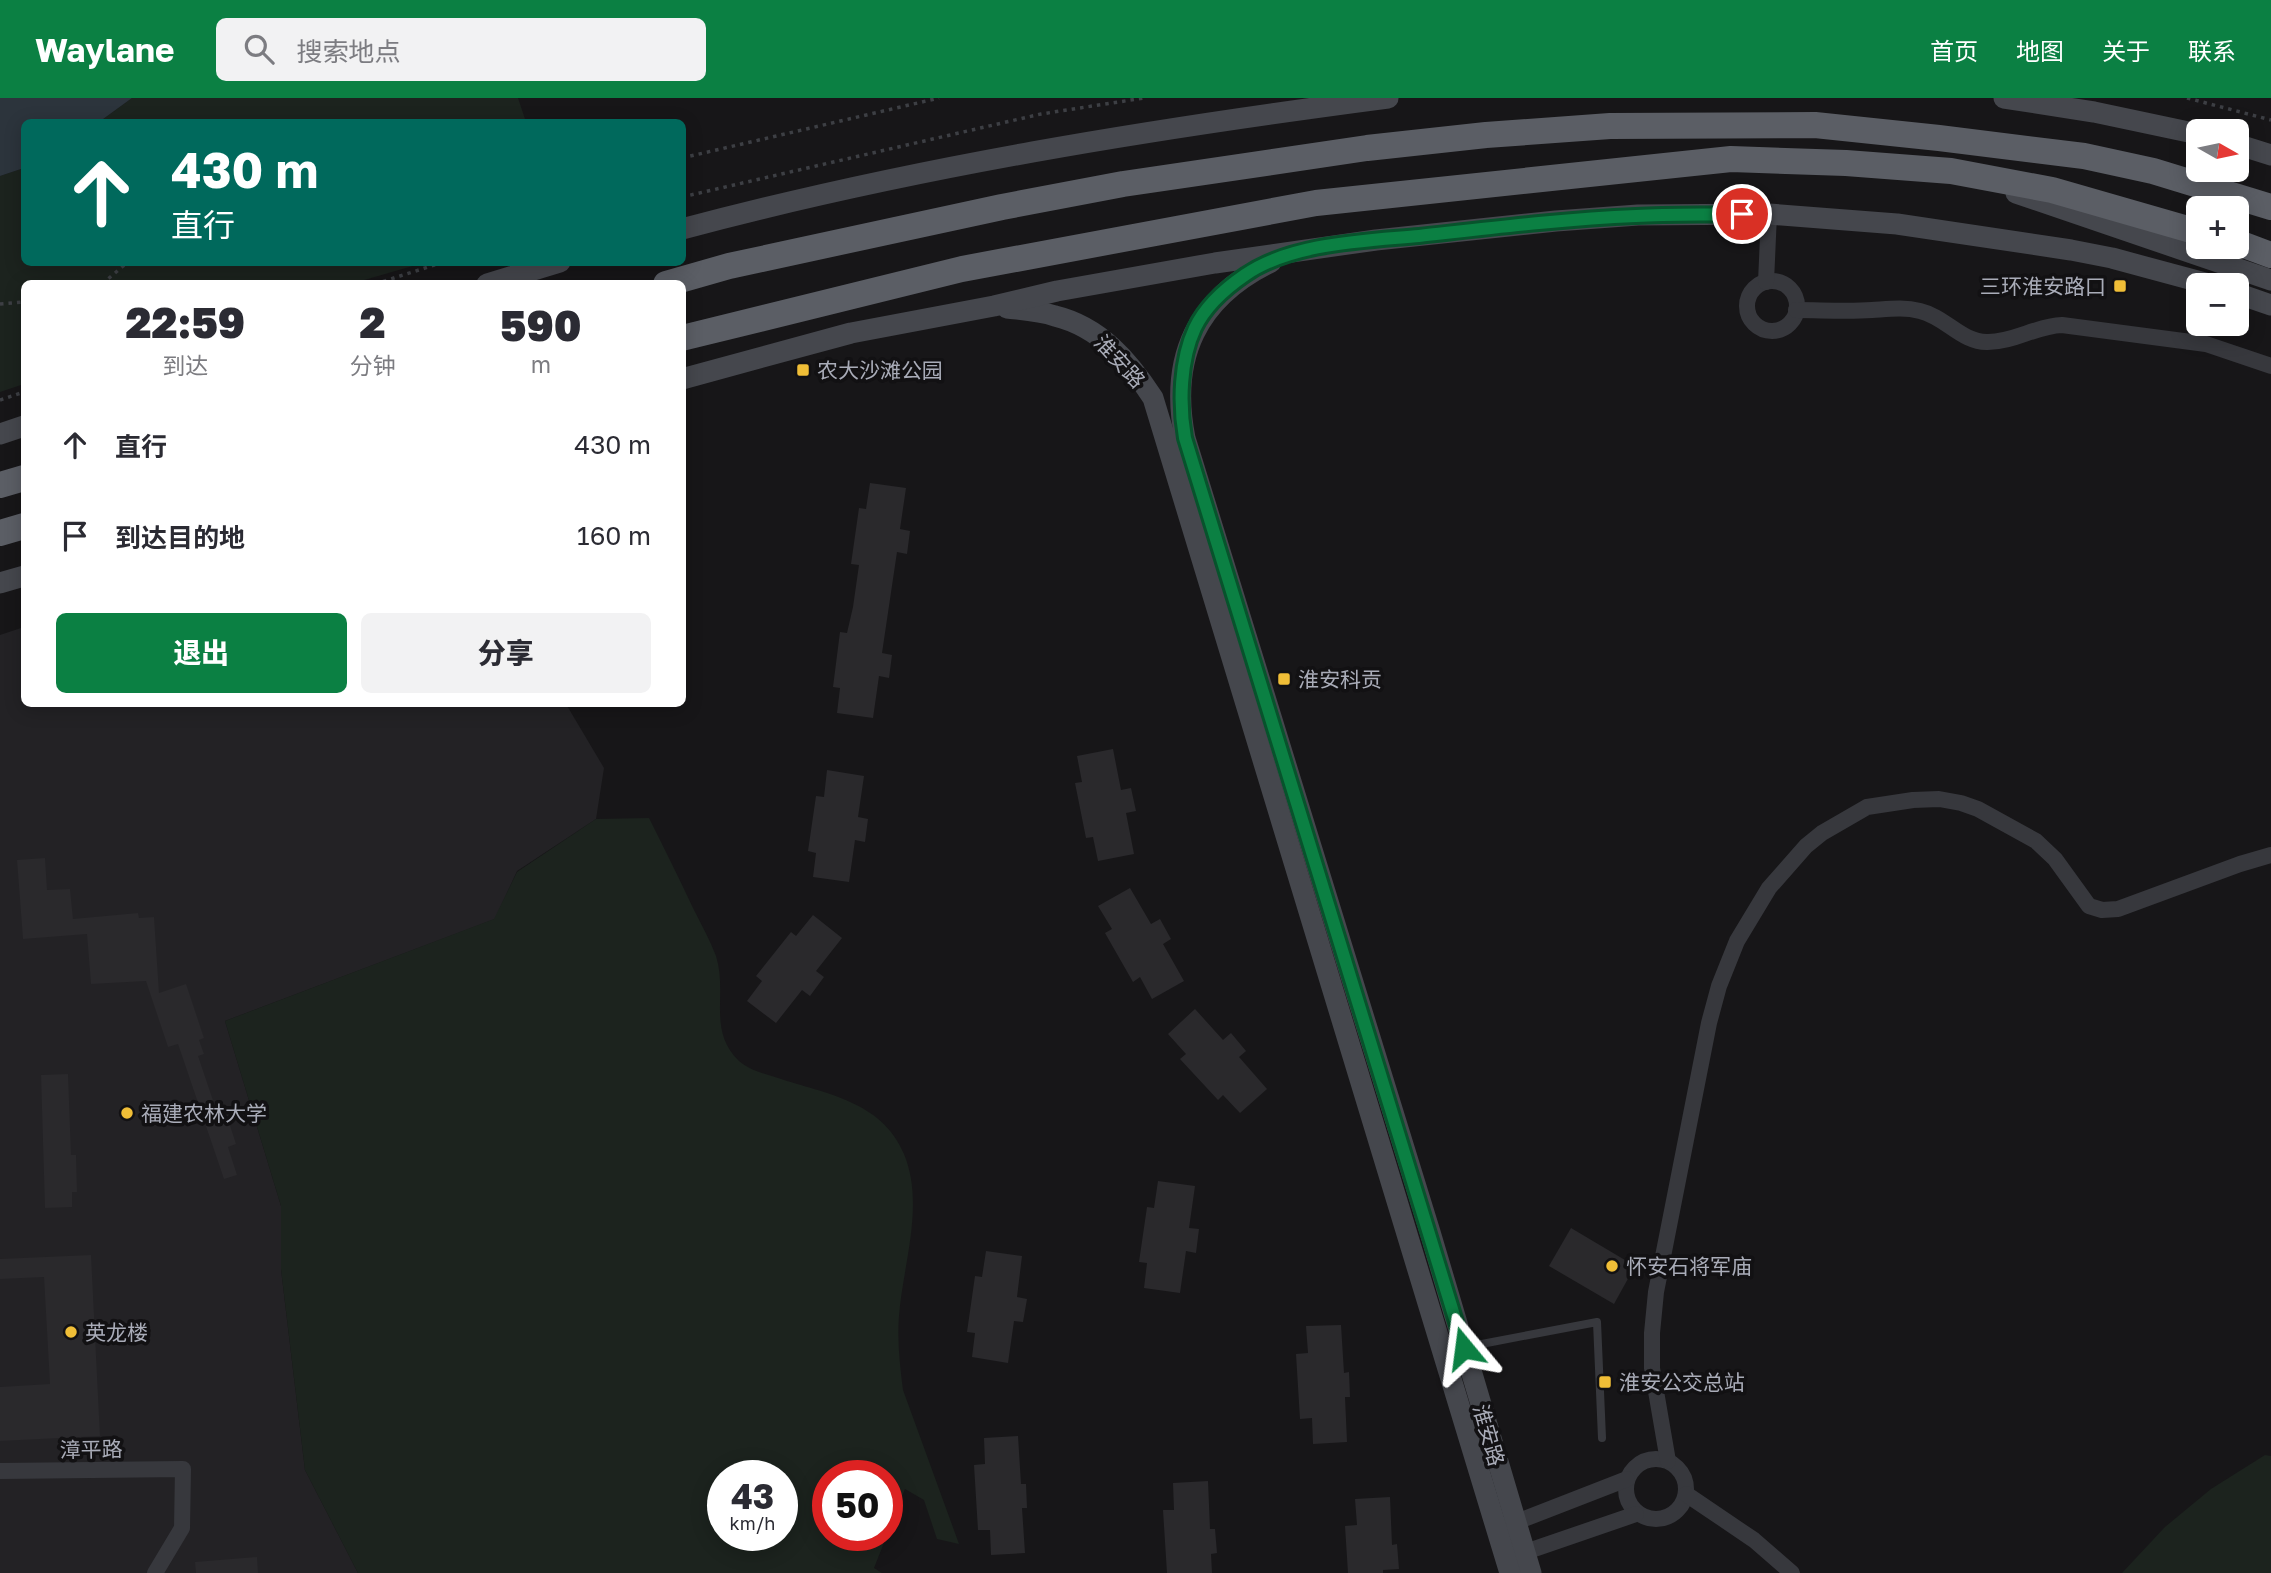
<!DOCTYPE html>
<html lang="zh">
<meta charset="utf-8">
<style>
:root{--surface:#fff;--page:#f2f2f3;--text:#2b2b33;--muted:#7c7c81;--accent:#0b8043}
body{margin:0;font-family:"Golos Text","Noto Sans SC",sans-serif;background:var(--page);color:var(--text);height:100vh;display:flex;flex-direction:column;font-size:26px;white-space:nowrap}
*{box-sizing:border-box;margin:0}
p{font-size:23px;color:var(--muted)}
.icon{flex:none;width:38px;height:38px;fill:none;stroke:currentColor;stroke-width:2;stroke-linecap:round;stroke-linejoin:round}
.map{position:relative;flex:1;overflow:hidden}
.panel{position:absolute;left:21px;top:182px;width:665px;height:427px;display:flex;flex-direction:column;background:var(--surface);border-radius:10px;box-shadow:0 4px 18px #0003}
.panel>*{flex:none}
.hud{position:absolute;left:21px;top:21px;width:665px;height:147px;border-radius:10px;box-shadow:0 4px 18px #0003;background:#00695c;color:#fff;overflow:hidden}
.needle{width:46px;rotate:99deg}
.controls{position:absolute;left:2186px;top:21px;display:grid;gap:14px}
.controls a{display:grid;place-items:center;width:63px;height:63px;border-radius:10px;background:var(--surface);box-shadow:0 4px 18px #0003;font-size:35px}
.speed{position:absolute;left:707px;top:1362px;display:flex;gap:14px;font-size:35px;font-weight:700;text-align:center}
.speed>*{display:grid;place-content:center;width:91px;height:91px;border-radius:50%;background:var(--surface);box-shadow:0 4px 18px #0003;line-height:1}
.speed small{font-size:18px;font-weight:400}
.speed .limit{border:10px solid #d22;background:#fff;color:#111}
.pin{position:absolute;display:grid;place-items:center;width:60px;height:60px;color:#fff;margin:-30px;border:4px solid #fff;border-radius:50%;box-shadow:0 2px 7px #0007}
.me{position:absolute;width:77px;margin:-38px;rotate:344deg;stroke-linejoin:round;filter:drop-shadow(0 0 5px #0008)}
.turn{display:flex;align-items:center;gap:24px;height:147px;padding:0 35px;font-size:32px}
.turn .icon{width:91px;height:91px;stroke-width:2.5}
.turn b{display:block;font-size:49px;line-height:60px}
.eta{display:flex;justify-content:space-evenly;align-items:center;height:119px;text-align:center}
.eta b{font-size:42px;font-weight:800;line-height:49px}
.button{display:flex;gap:14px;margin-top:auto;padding:14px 35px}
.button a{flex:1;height:80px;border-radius:10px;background:var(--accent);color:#fff;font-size:28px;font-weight:800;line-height:80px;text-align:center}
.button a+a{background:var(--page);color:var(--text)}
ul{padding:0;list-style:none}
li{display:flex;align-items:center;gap:21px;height:91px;padding:0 35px}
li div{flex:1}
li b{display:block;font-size:26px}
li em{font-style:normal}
header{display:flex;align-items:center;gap:42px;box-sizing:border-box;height:98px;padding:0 35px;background:var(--accent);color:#fff}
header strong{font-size:33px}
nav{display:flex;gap:38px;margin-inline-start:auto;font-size:24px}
.search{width:490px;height:63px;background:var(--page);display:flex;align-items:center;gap:18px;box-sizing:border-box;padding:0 24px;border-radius:10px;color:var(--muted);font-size:26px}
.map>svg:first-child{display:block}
</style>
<header>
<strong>Waylane</strong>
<div class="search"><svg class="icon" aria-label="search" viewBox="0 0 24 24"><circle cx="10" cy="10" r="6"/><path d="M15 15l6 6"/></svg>搜索地点</div>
<nav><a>首页</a><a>地图</a><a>关于</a><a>联系</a></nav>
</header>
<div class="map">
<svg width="2271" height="1475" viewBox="0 0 2271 1475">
<rect width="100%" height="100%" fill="#171618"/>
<path fill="#232225" d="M24,529V606H566L604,670L596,721L517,773L495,821L225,923L281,1108V1171L305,1372L358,1475H0V537Z"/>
<g fill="#1c231e" fill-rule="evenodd">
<path d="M132,0H518L526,24H99Z"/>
<path d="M24,70V164L423,165L354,185L24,186V286L0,294V78Z"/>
<path d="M649,720C664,750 679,780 693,810C701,826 710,842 716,858C728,896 707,932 739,963C749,972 765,976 778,980C826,996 882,1003 904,1056C925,1107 903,1166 899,1218C897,1243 900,1268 903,1292L959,1446L937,1441L924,1402L905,1391L887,1436V1377H828V1437H887L874,1470L882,1475H358L305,1372L281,1171V1108L225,923L494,821L517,774L596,721ZM723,1377H782V1437H723Z"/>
<path d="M2265,1357L2271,1358V1475H2122L2165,1429L2211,1391Z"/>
</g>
<path fill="#2c343c" d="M0,0H132L99,24H24V70L0,78Z"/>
<g fill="#2a292c">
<path d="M870,385L906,390L900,431L910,433L907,456L897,454L882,555L892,557L889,580L879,578L873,620L837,615L840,590L833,589L840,534L847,535L853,509L859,467L851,466L859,410L866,411Z"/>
<path d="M1113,651L1121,692L1131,690L1136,713L1126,715L1134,756L1098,763L1093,739L1086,740L1075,685L1082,684L1077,658Z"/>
<path d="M827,672L864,678L858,719L868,721L865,744L855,742L849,784L813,779L816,755L808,753L816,698L824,699Z"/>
<path d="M45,760L47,792L70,791L73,821L138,815L139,820L154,819L159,895L186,886L204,940L199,942L204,956L198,958L219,1020L227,1018L236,1046L228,1049L237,1077L224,1081L178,946L168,949L146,883L91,886L87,836L23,841L17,762Z"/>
<path d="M1130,790L1151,826L1160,821L1171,841L1163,846L1184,883L1152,901L1140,879L1133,884L1105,835L1112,831L1098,808Z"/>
<path d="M813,817L842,840L816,873L824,879L810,898L802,892L776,925L747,903L762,883L756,878L791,834L796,838Z"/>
<path d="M1195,911L1223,942L1231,935L1246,953L1239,959L1267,991L1240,1015L1223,997L1218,1002L1180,961L1186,956L1168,936Z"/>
<path d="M68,976L71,1057H76L77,1094H72V1109L45,1110L41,977Z"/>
<path d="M1158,1083L1195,1088L1189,1130L1199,1131L1196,1155L1186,1153L1180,1195L1144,1190L1147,1165L1139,1164L1147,1109L1154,1110Z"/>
<path d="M1571,1130L1635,1168L1614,1206L1549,1168Z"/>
<path d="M986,1153L1022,1158L1017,1199L1027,1201L1023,1224L1014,1223L1008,1265L972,1259L975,1235L967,1234L975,1178L982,1179Z"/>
<path d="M91,1157L100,1338L0,1343V1289L50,1286L44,1179L0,1181V1161Z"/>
<path d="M1341,1227L1344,1275L1349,1274L1350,1299H1345L1347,1344L1313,1346L1312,1320L1300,1321L1296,1256L1308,1255L1306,1228Z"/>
<path d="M1018,1338L1021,1386H1026L1027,1410H1022L1025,1455L991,1457L990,1432H978L974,1367L985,1366L984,1340Z"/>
<path d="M1208,1383L1210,1431H1215L1217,1455L1211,1456L1212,1475H1167L1163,1412H1174L1173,1385Z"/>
<path d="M1390,1399L1392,1447L1397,1446L1399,1471L1383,1472V1475H1348L1345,1428L1357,1427L1355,1401Z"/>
<path d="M257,1459L258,1475H196L195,1464Z"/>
</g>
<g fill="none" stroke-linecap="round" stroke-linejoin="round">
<g stroke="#3d3f44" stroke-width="3.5" stroke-dasharray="3.5 5" stroke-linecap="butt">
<path d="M2187,0L2271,22"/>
<path d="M682,60L939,0"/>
<path d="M682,99L1041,16L1144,0"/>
<path d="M102,186L128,164"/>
<path d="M375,186L444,164"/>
<path d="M0,206L24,204"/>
<path d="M0,302L24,294"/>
</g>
<path stroke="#37383d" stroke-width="8" d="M1466,1249L1597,1224L1602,1340"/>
<g stroke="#37383d" stroke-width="16">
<circle cx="1772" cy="208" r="25"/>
<path d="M1766,184L1769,116"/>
<path d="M1796,212C1821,212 1847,214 1872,212C1889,211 1904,209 1920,213C1946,219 1962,245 1988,244C2014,244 2036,228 2062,227L2206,246L2271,268"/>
<circle cx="1656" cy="1391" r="30"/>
<path d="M1668,1363L1652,1270V1235L1656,1194L1709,925L1719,888L1737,843L1769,790L1806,748L1822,735L1867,709L1913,702L1939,701L1961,705L1978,711L2036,743L2055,761L2089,808L2102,812L2118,811L2240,766L2271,757"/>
<path d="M0,1373L183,1371L182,1430L155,1475"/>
<path d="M1686,1396L1754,1442L1792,1475"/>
<path d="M1506,1428L1627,1381"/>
<path d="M1514,1458L1636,1416"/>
</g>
<g stroke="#45474d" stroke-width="21">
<path d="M2004,0L2094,14L2198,36"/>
<path d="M2236,46L2271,57"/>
<path d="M2016,95L2271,182"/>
<path d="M682,131C914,69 1151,31 1388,0"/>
<path d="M1271,164C1197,200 1169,259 1185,340L1430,1134L1531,1475"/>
<path d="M487,186L560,164"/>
<path d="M2236,195L2271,207"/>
<path d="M1007,210C1023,212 1040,213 1055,218C1100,229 1129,263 1153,300L1510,1475"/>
<path d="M682,281L851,235L994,208L1057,193L1215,165L1376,142L1556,123L1638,117L1769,116L1897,126L2071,152L2112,160L2212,187"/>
<path d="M0,336L24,328"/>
<path d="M0,485L24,478"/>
</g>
<g stroke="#5b5e65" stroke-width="26">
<path d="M2236,144L2271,157"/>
<path d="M666,186L729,168L1002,109L1123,86L1367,50L1486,37L1610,28L1815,27L1939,40L2084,58L2153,73L2271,109"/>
<path d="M682,240L962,171L1316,105L1731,61L1846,65L1951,73L2052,92L2198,134"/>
<path d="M0,387L24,380"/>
<path d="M0,435L24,428"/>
</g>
</g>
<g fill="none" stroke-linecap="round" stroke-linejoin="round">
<defs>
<path id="route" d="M1464,1250L1185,340C1179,306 1180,262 1195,230C1205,209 1226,190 1245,177C1291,145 1365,143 1419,138C1491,130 1564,121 1636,118C1671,116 1707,117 1742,116"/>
</defs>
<use href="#route" stroke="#07532c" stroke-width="18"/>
<use href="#route" stroke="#0b8043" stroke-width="12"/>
</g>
<g fill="#f0be37" stroke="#121113" stroke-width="2.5">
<rect x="2113" y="181" width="14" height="14" rx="3.5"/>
<rect x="796" y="265" width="14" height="14" rx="3.5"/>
<rect x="1277" y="574" width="14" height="14" rx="3.5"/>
<circle cx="127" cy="1015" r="7"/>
<circle cx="1612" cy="1168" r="7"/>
<circle cx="71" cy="1234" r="7"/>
<rect x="1598" y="1277" width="14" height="14" rx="3.5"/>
</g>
<g text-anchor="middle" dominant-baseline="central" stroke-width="7" stroke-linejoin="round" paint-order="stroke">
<g font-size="21" fill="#a9acb8" stroke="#121113" text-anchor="start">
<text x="2106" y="188" text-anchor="end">三环淮安路口</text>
<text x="817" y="272">农大沙滩公园</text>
<text x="1298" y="581">淮安科贡</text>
<text x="141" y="1015">福建农林大学</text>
<text x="1626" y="1168">怀安石将军庙</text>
<text x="85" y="1234">英龙楼</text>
<text x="1619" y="1284">淮安公交总站</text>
</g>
<g font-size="21" fill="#a9acb8" stroke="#121113">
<text transform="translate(1120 263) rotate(47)">淮安路</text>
<text transform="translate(1489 1337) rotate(74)">淮安路</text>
<text transform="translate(91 1351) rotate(-1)">漳平路</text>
</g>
</g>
</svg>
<div class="controls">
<a><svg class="needle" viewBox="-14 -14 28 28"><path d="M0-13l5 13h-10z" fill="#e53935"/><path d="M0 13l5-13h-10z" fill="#7c7c81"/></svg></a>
<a>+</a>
<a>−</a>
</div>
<div class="speed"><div>43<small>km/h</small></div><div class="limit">50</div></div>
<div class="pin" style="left:1742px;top:116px;background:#d93025"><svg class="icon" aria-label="arrive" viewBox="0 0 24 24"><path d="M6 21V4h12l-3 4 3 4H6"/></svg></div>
<svg class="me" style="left:1464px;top:1250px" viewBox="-20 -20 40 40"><path d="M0-17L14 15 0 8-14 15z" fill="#0b8043" stroke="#fff" stroke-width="4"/></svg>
<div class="hud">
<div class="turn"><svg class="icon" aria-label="ahead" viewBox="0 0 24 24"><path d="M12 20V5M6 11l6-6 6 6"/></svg><div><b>430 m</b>直行</div></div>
</div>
<section class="panel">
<div class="eta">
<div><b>22:59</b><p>到达</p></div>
<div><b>2</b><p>分钟</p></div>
<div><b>590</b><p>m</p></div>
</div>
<ul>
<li><svg class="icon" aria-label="ahead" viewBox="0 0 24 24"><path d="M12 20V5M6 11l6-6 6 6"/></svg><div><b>直行</b></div><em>430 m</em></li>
<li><svg class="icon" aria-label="arrive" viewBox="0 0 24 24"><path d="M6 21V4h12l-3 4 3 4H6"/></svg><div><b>到达目的地</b></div><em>160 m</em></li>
</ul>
<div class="button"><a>退出</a><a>分享</a></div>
</section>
</div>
